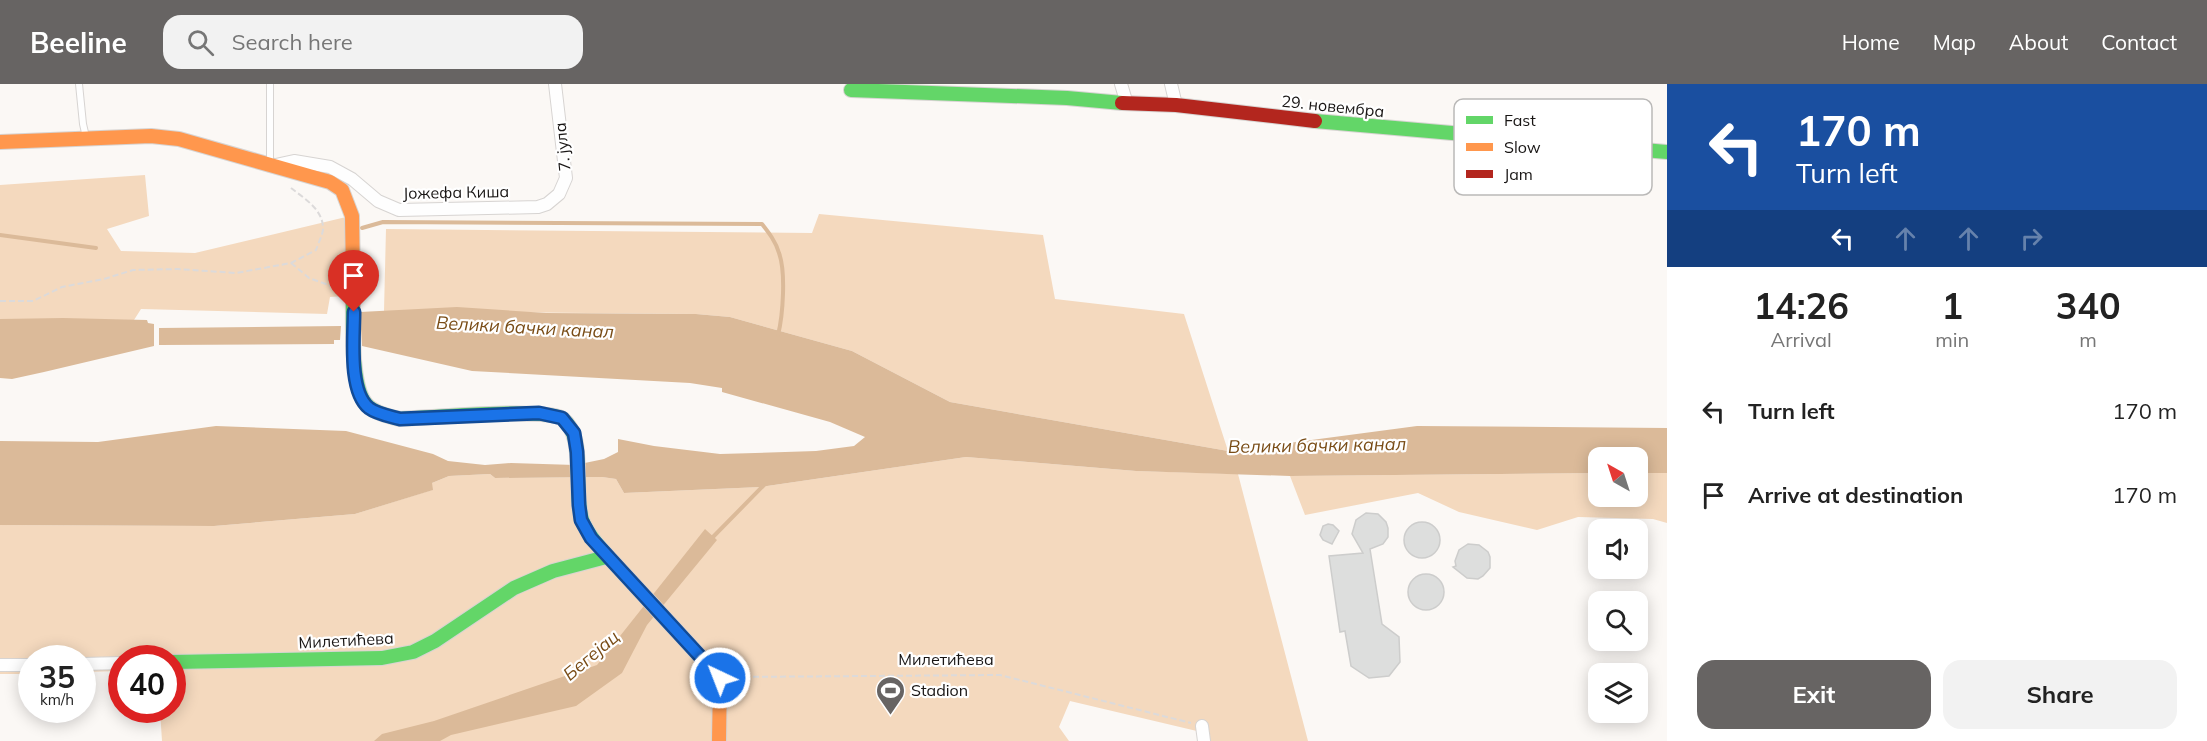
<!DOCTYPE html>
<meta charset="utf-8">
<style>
:root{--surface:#fff;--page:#f2f2f2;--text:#222;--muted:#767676;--accent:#676463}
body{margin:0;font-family:Mulish,sans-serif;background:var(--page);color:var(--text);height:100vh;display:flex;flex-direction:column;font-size:22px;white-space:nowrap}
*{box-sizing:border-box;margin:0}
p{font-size:20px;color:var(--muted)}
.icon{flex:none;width:33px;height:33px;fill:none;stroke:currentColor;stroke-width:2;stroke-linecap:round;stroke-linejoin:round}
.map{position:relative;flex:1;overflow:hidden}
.side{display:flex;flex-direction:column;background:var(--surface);width:540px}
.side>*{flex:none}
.banner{background:#1a4fa0;color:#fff;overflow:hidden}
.needle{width:39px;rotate:321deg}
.controls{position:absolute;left:1588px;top:363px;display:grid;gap:12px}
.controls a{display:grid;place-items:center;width:60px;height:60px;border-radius:12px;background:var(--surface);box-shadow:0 3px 15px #0003;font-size:30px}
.speed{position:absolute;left:18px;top:561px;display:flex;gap:12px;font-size:30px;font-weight:700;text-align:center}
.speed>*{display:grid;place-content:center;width:78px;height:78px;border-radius:50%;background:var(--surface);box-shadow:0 3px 15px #0003;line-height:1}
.speed small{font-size:15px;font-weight:400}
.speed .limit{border:9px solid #d22;background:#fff;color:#111}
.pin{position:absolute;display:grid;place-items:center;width:51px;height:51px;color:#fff;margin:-62px -26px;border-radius:50% 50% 50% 0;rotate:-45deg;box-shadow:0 0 6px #0007}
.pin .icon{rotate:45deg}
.me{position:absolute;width:66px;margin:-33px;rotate:317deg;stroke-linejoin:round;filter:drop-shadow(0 0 4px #0008)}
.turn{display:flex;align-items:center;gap:21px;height:126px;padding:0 30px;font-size:27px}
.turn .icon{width:78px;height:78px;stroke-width:2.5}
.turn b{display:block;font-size:42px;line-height:51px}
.lanes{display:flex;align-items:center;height:57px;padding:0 30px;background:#0003;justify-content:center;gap:30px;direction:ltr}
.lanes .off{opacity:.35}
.eta{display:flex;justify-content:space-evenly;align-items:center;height:102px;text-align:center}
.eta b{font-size:36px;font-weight:700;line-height:42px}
.primary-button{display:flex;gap:12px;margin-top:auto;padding:12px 30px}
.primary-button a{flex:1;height:69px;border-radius:18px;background:var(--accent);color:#fff;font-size:24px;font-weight:700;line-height:69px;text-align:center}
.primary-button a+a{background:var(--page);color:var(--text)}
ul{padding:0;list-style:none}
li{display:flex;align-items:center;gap:18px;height:84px;padding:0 30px}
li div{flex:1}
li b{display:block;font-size:22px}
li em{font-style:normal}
header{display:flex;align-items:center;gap:36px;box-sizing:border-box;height:84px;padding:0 30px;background:var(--accent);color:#fff}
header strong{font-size:28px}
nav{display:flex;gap:33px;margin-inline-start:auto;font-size:21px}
.search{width:420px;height:54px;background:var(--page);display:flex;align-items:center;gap:15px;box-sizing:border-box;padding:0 21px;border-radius:18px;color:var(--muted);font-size:22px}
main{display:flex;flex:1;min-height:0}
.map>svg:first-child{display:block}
</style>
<header>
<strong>Beeline</strong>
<div class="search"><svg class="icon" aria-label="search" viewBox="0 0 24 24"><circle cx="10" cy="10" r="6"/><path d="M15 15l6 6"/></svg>Search here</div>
<nav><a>Home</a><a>Map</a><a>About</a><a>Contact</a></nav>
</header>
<main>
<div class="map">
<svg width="1667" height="657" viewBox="0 0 1667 657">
<rect width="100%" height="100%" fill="#fbf8f5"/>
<g fill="#f4d9be">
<path d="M145,91L149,132L107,145L121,167L195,169L346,133L345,212L330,213L327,230L141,225L134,236L0,235V101Z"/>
<path d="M819,130L1043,151L1055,215L1184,230L1228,367L950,318L852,267L730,233L696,230L384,227L386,145L812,149Z"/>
<path d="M966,373L1136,387L1238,390L1308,657H1202L1201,648L1070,617L1059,643L1069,657H162L160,626H172V574H122L121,587L83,588L82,574H32L31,590H0V441L214,442L355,430L432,406V399L449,392L490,390L495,394L602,393L616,395L624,409L761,403Z"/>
<path d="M1599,389V412H1638V389H1667V439L1653,435L1578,433L1537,446L1459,428L1418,409L1305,431L1290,392Z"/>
</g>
<g fill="#dbba99">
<path d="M457,223L546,229L696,230L730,233L852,267L950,318L1228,367L1417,342L1667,344V389H1638V374H1599V389L1290,392L1136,387L966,373L761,403L624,409L616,395L602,393L495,394L490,390L449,392L432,399L433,406L355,430L214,442L0,441V357L98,358L216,342L346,347L433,370L448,377L485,381L511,379L575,381L604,375L618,368V355L654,362L720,370L816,367L854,362L865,353L830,338L722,308V304L690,299L472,287L362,262L360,228Z"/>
<path d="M63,234L147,236L148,239L154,240V262L44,288L12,295L0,294V235Z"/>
<path d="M341,242L340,256H334V260L159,261V244Z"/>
<path d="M705,445L717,456L647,541L622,589L576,622L451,651L440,657H374L382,650L434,637L597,581Z"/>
</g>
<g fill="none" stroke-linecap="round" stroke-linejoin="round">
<g stroke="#dbba99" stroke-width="4">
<path d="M362,144L383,138L762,140C769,149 776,158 779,169C786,188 783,231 778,251"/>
<path d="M0,151L96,164"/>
<path d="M710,456L764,401"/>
</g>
</g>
<g fill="#dddedd" stroke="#cdcdcc" stroke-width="1.5">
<path d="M1366,429L1378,430L1386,438L1388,444V453L1383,460L1370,465L1382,540L1399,553L1400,578L1389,592L1369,594L1351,582L1345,547L1340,548L1329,472L1363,469L1352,450L1356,436Z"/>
<circle cx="1422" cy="456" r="18"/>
<path d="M1328,440L1333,441L1339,447L1332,460L1323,456L1320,451L1323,442Z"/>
<path d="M1468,460L1479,461L1488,468L1490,473V484L1483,492L1478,495L1467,494L1453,483L1456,482L1455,477L1459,466Z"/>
<circle cx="1426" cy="508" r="18"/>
</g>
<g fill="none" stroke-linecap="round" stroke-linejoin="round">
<defs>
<g id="lane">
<path d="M79,0L83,40L86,53"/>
<path d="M270,0V80"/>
</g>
<g id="street">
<path d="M1121,0L1127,20"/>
<path d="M1171,0L1176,21"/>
<path d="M271,82L294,77L330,83L352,95L378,117L399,126L538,123L547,120L559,110L566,94L555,0"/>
<path d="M82,580L122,579"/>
<path d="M0,581H32"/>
<path d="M1202,642L1204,657"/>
</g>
<g id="fast">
<path d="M851,6L1067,14L1122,19"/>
<path d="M1315,37L1667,68"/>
<path d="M353,194C354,222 348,299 366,320C374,329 388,332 400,335C426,334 548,323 563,335C579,349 577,372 578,391C579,430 577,439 605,469"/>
<path d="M172,578L382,574L413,568L435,557L514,504L553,487L606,473"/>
</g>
<g id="slow">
<path d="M0,58L151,52L179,55L330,98L342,106L352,132L353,194"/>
<path d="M605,469L720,594L719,657"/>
</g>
<path id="jam" d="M1122,19L1176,21L1315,37"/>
</defs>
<use href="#lane" stroke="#d7d4d2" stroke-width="8"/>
<use href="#street" stroke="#d7d4d2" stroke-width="14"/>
<use href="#fast" stroke="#d7d4d2" stroke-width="16"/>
<use href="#slow" stroke="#d7d4d2" stroke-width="16"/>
<use href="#jam" stroke="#d7d4d2" stroke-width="16"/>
<g stroke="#dcdada" stroke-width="2" stroke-dasharray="6 3" stroke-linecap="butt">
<path d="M291,179L309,194L340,205"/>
<path d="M0,217H33L62,203L104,195L133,186L178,185L236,189L291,179L316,166C318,160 322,152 323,146C324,126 305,115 291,104"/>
<path d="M735,593L1000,591L1191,639"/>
</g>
<use href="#lane" stroke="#fefefe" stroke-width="6"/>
<use href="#street" stroke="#fefefe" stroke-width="12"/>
<use href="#fast" stroke="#63d668" stroke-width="14"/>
<use href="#slow" stroke="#ff974d" stroke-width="14"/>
<use href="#jam" stroke="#b3261e" stroke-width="14"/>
</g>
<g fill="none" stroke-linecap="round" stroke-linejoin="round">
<defs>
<path id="route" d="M354,228C354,253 348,307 369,324C377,330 389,332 400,335L539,329L562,334L574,349L577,368L579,421L581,436L591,454L720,594"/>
</defs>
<use href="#route" stroke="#114b97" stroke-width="15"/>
<use href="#route" stroke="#1a73e8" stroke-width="10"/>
</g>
<defs>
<symbol id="stadium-pin" viewBox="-11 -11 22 30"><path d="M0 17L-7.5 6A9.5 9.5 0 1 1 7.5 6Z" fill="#676463" stroke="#fff"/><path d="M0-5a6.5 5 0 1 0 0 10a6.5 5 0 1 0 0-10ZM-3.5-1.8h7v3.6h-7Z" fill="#fff"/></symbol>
</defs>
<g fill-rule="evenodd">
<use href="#stadium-pin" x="874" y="590" width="33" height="45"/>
</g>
<g text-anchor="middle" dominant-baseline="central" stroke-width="4.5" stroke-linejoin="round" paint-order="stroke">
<g font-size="16" fill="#181514" stroke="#fff">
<text transform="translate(1333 22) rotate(6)">29. новембра</text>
<text transform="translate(562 63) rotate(-96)">7. јула</text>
<text transform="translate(456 108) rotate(-1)">Јожефа Киша</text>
<text transform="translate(346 556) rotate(-3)">Милетићева</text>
<text x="946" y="575">Милетићева</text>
</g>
<g font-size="16" fill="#181514" stroke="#fff" text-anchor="start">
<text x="911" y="606">Stadion</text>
</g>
<g font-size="18" font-style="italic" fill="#794c16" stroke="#fff">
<text transform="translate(525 243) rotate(3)">Велики бачки канал</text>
<text transform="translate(1317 361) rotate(-1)">Велики бачки канал</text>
<text transform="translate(591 571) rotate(-40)">Бегејац</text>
</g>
</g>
<rect x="1454" y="15" width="198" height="96" rx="9" fill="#fff" stroke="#bab9b8" stroke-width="1.5"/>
<rect x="1466" y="32" width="27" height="8" fill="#63d668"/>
<rect x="1466" y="59" width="27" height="8" fill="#ff974d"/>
<rect x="1466" y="86" width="27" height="8" fill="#b3261e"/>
<g font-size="16" fill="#181514">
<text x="1504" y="42">Fast</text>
<text x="1504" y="69">Slow</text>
<text x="1504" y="96">Jam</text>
</g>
</svg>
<div class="controls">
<a><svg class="needle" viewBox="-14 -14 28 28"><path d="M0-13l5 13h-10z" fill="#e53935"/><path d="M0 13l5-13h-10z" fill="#767676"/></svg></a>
<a><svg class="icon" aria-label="sound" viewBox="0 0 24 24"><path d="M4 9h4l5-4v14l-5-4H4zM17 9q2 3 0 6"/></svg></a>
<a><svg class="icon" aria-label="search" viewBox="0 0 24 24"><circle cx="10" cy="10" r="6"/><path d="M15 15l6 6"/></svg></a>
<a><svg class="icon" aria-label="layers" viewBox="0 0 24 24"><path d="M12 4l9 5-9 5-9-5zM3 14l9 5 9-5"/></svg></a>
</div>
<div class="speed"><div>35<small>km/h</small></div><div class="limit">40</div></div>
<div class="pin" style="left:354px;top:228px;background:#d93025"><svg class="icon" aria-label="arrive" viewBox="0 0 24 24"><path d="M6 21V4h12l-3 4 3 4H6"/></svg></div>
<svg class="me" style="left:720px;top:594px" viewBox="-20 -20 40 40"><circle r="17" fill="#1a73e8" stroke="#fff" stroke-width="3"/><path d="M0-11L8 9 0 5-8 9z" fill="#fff"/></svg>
</div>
<section class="side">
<div class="banner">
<div class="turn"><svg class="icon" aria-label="left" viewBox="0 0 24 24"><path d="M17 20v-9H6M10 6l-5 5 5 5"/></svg><div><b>170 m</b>Turn left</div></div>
<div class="lanes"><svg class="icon" aria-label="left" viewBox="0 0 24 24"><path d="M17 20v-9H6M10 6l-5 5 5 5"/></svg><svg class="icon off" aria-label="ahead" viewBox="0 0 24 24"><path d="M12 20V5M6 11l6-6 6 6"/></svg><svg class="icon off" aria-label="ahead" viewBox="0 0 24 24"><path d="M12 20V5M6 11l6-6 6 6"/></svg><svg class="icon off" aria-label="right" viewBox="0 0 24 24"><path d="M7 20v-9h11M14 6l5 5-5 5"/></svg></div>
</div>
<div class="eta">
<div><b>14:26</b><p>Arrival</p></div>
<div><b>1</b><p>min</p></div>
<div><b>340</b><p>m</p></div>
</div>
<ul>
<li><svg class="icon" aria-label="left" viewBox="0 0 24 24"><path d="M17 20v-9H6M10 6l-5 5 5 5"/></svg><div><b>Turn left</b></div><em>170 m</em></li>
<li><svg class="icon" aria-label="arrive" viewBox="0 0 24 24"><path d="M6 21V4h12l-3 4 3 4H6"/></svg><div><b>Arrive at destination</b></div><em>170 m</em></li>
</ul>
<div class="primary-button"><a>Exit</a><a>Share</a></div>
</section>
</main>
